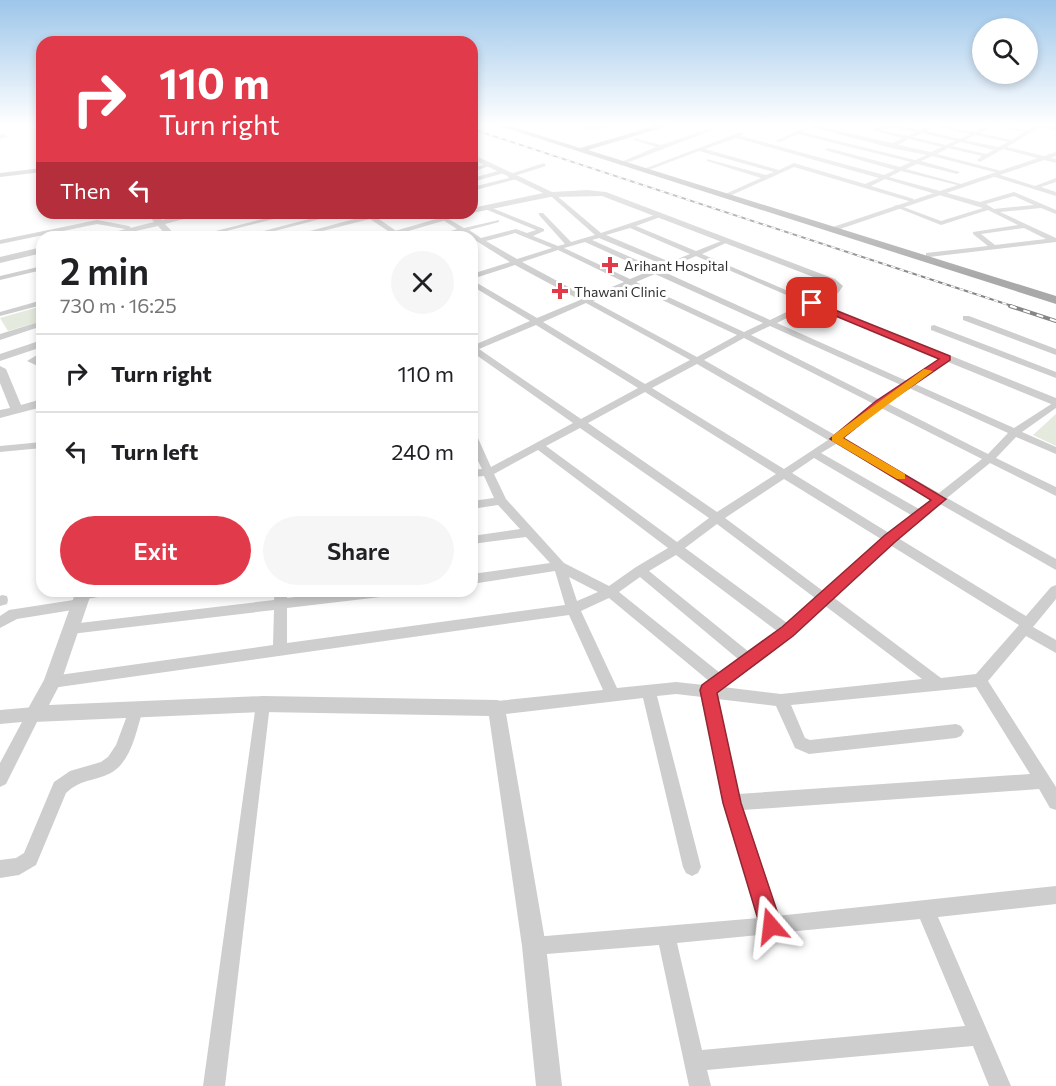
<!DOCTYPE html>
<meta charset="utf-8">
<style>
:root{--surface:#fff;--page:#f6f6f6;--text:#202124;--muted:#757577;--line:#e0e0e0;--accent:#e13a4b}
body{margin:0;font-family:Commissioner,sans-serif;background:var(--page);color:var(--text);height:100vh;display:flex;flex-direction:column;font-size:22px;white-space:nowrap}
*{box-sizing:border-box;margin:0}
p{font-size:20px;color:var(--muted)}
.icon{flex:none;width:33px;height:33px;fill:none;stroke:currentColor;stroke-width:2;stroke-linecap:round;stroke-linejoin:round}
.map{position:relative;flex:1;overflow:hidden}
.panel{position:absolute;left:36px;top:231px;width:442px;height:366px;display:flex;flex-direction:column;background:var(--surface);border-radius:18px;box-shadow:0 3px 9px #0003}
.panel>*{flex:none}
.banner{position:absolute;left:36px;top:36px;width:442px;height:183px;border-radius:18px;box-shadow:0 3px 9px #0003;background:#e13a4b;color:#fff;overflow:hidden}
.tools{position:absolute;left:972px;top:18px;display:grid;gap:12px}
.tools a{display:grid;place-items:center;width:66px;height:66px;border-radius:50%;background:var(--surface);box-shadow:0 3px 9px #0003;font-size:30px}
.pin{position:absolute;display:grid;place-items:center;width:51px;height:51px;color:#fff;margin:-26px;border-radius:12px;box-shadow:0 3px 9px #0006}
.me{position:absolute;width:66px;margin:-33px;rotate:343deg;stroke-linejoin:round;filter:drop-shadow(0 0 4px #0008)}
.turn{display:flex;align-items:center;gap:21px;height:126px;padding:0 24px;font-size:27px}
.turn .icon{width:78px;height:78px;stroke-width:2.5}
.turn b{display:block;font-size:42px;line-height:51px}
.then{display:flex;align-items:center;height:57px;padding:0 24px;background:#0003;gap:12px;font-size:22px}
.round{display:grid;place-items:center;flex:none;width:63px;height:63px;border-radius:32px;background:var(--page)}
.headline{display:flex;align-items:center;justify-content:space-between;height:102px;padding:0 24px}
h1{font-size:36px;font-weight:600;line-height:45px}
.action{display:flex;gap:12px;margin-top:auto;padding:12px 24px}
.action a{flex:1;height:69px;border-radius:36px;background:var(--accent);color:#fff;font-size:24px;font-weight:600;line-height:69px;text-align:center}
.action a+a{background:var(--page);color:var(--text)}
ul{padding:0;list-style:none}
li{display:flex;align-items:center;gap:18px;height:78px;padding:0 24px;border-top:2px solid var(--line)}
li div{flex:1}
li b{display:block;font-size:22px}
li em{font-style:normal}
.map>svg:first-child{display:block}
</style>
<div class="map">
<svg width="1056" height="1086" viewBox="0 0 1056 1086">
<rect width="100%" height="100%" fill="#fff"/>
<g fill="#e4eadd">
<path d="M42,306V321L8,331L0,318Z"/>
<path d="M1056,414V446L1033,435Z"/>
</g>
<g fill="none" stroke-linecap="round" stroke-linejoin="round">
<g fill="#cecece" fill-rule="evenodd">
<path d="M578,125L591,127L615,125L591,130Z"/>
<path d="M633,125H640L649,129L647,130Z"/>
<path d="M805,125H813L892,143L903,138L873,131V129C891,123 902,126 920,130C942,120 951,130 972,131C979,132 986,125 994,125L980,133L1012,140L1024,132L995,125L1028,130L1038,125H1043L1007,147L1056,159V163L1003,149L980,162L977,160L982,156L948,148L937,154L1005,172L1002,174L932,156L921,161L960,172L957,174L917,164L906,169L961,184V186L901,171L889,177L980,202L1014,192L1056,210V214L1041,208L1000,212L1056,238V242L929,257H926V253L988,246L973,234V232L1018,225L988,210L941,225L893,206L898,205L941,221L983,208L885,179L871,186L914,199L912,202L794,167L725,198L723,195L761,178L707,161V159L766,175L774,172L699,151L646,171L641,170L741,132L744,134L741,136L884,175L895,170L825,150L828,148L900,167L911,162L798,134L780,142L775,141L802,129L804,130L802,132L915,160L927,155L891,148ZM936,126L970,134L960,139L926,131ZM895,127L916,132L908,136L881,130ZM922,133L955,141L946,145L913,137ZM975,135L1008,142L998,147L965,140ZM736,138L879,178L865,184L794,163L779,170L705,149ZM909,139L942,147L931,152L898,145ZM961,142L994,150L986,154L952,146ZM1014,196L1034,205L994,209L986,204ZM1024,228L1046,239L995,245L981,234Z"/>
<path d="M711,128L715,129L624,164L619,163L656,147L634,140V138L661,145Z"/>
<path d="M5,134L7,137L0,139V135Z"/>
<path d="M544,163L546,166L514,176L516,179L472,191V187L509,178L507,175Z"/>
<path d="M487,164L492,165L472,172V168Z"/>
<path d="M502,170L504,173L472,182V178Z"/>
<path d="M994,173L1035,186L1056,178V182L1041,187L1056,192V196L992,176Z"/>
<path d="M552,195H556L601,233L658,214L661,216L660,217L636,226L696,251L724,240H728V242L702,254L816,303L777,323L907,381L943,356H949V360L915,384L1014,428L1056,401V408L1022,432L1056,447V454L1016,437L996,458L1056,487V496L990,463L947,498L1056,559V570L940,504L898,538L1026,616L1051,587L1056,585V599L1033,627L1056,640V653L1026,636L988,681L1056,787V810L1050,808L1039,789L743,810L777,916L1056,886V904L938,917L1011,1086H989L973,1046L707,1070L711,1086H689L659,945L534,955L527,953L525,946L527,939L534,937L759,918L724,803L702,697L676,694L657,696L701,867L698,873L692,876L686,873L683,867L643,698L497,715L492,713L490,708L492,703L497,701L603,690L569,615L52,688L47,686L45,682L47,678L52,676L273,645L274,610L71,634L66,633L64,629L66,625L71,624L274,600L275,591H287V598L347,591H395L394,594L389,596L287,608V643L565,605L555,571L472,584V574L550,563L526,537L472,544V536L520,529L498,505L472,509V501L494,498L484,476L472,477V470L482,469L472,449V433L477,436L491,467L573,423L472,352V346L530,321L472,286V280L537,318L580,300L515,265L472,279V274L510,262L462,232L443,237H432L457,229L443,220L442,219L445,217L464,228L499,220V222L469,230L481,238L516,229L527,233L536,230L485,209L484,208L487,206L544,229V231L533,236L558,246L565,244L539,215V213H543L571,242L595,235L552,197ZM630,228L690,254L670,262L606,235ZM515,233L552,248L517,259L486,241ZM599,238L664,265L655,268L592,240ZM585,242L649,271L630,279L564,248ZM558,250L624,282L587,297L522,262ZM696,256L805,303L770,320L662,271ZM655,274L763,323L744,332L636,282ZM630,285L737,335L697,357L593,301ZM586,303L690,360L645,384L543,322ZM536,325L638,388L581,419L479,349ZM770,326L901,385L880,400L751,335ZM744,338L874,404L835,435L704,360ZM697,364L828,440L784,469L652,388ZM909,388L1008,433L988,454L887,403ZM645,392L776,474L717,512L588,423ZM881,408L982,459L939,493L843,439ZM580,428L709,518L677,542L546,446ZM836,444L931,499L919,509L821,453ZM538,450L668,548L636,567L609,586L564,563L506,499L494,474ZM814,458L911,515L889,533L792,473ZM784,479L881,539L823,591L725,518ZM717,524L815,598L787,623L685,548ZM890,545L1019,625L976,674L941,678L833,597ZM676,555L777,631L749,652L649,571ZM569,577L598,592L577,601ZM640,577L738,659L720,673L619,592ZM609,598L709,681L704,685L676,682L617,688L581,611ZM824,605L922,679L781,694L723,687L792,635ZM976,687L1030,774L738,794L717,699L776,706L795,748L809,754L956,738L961,736L964,731L961,726L956,724L810,740L805,738L791,705ZM920,919L965,1026L702,1050L677,943Z"/>
<path d="M286,213H297L203,237H192Z"/>
<path d="M332,213H343L252,237H241Z"/>
<path d="M364,213H387L376,217L405,237H397L370,219L299,237H288L365,216Z"/>
<path d="M97,220L129,226L133,230L130,232L125,229L97,224L0,244V240Z"/>
<path d="M42,266V270L0,280V276Z"/>
<path d="M39,301H42V305L0,316V312Z"/>
<path d="M963,316H969L1056,349V355L963,320Z"/>
<path d="M42,321V326L0,340V334Z"/>
<path d="M934,325L1056,372V378L931,330V326Z"/>
<path d="M42,352V359L38,361L42,362V368L27,361Z"/>
<path d="M42,442V448L0,452V446Z"/>
<path d="M79,591H109L108,594C99,597 88,600 79,598L78,594Z"/>
<path d="M2,595L7,596L8,600L7,604L0,606V596Z"/>
<path d="M80,599L85,600L87,604L85,608L17,619L0,628V616L9,610Z"/>
<path d="M263,697L268,699L270,704L225,1086H203L256,704L258,699Z"/>
<path d="M136,703L141,705L143,710C135,734 131,767 104,776C87,782 79,781 66,793L36,865L19,875L0,878V860L16,858L24,853L54,782L70,771L101,762L108,757L116,745L131,705Z"/>
<path d="M34,707L39,709L41,714L6,784L0,787V763L22,722L0,724V710Z"/>
</g>
<g fill="#cecece" fill-rule="evenodd">
<path d="M472,125H478L472,128Z"/>
<path d="M1037,125L1056,127V131L1038,126Z"/>
<path d="M1056,152V156L834,231L827,229Z"/>
<path d="M472,154L552,192L587,190L606,192L835,279L843,286L838,293L820,303L1056,398V406L808,305V301L831,289L833,287L829,283L602,196L550,197L472,213H470L472,208L543,193L472,159Z"/>
<path d="M147,213H155L162,220L192,213H206L165,224L177,237H168L158,226L109,237H94L154,222Z"/>
<path d="M457,213H470L388,237H374Z"/>
<path d="M42,247V253L0,263V257Z"/>
<path d="M42,340V347L0,361V354Z"/>
<path d="M0,366L6,369L21,405L42,399V407L0,418V410L10,408L0,383Z"/>
<path d="M76,591H92L61,682L49,705L263,696L497,700L504,702L546,946L562,1086H536L522,946L489,716L263,712L34,722L27,720L25,714L44,680Z"/>
</g>
<path fill="#bbb" fill-rule="evenodd" d="M42,168V172L0,177V173Z"/>
<path fill="#a9a9a9" fill-rule="evenodd" d="M496,125H507L580,148L659,125H671L588,150L1056,296V304Z"/>
<defs>
<path id="rail-far1" d="M472,129L1015,307"/>
<path id="rail" d="M1010,306L1056,321"/>
</defs>
<use href="#rail-far1" stroke="#868686" stroke-width="2"/>
<use href="#rail" stroke="#868686" stroke-width="4"/>
<use href="#rail-far1" stroke="#fff" stroke-width="1.5" stroke-dasharray="4.5" stroke-linecap="butt"/>
<use href="#rail" stroke="#fff" stroke-width="2" stroke-dasharray="7" stroke-linecap="butt"/>
</g>
<linearGradient id="sky" x2="0" y2="1"><stop stop-color="#9dc6ea"/><stop offset="0.45" stop-color="#fff"/><stop offset="1" stop-color="#fff" stop-opacity="0"/></linearGradient>
<rect width="1056" height="277" fill="url(#sky)"/>
<path fill="#e13a4b" stroke="#922631" stroke-width="1.5" d="M809,302H815L950,356V360L883,406L843,438L946,499L895,542L793,636L717,693L741,803L782,926L778,934L771,937L764,934L760,926L723,803L700,690L702,685L782,627L885,535L931,500L830,439L876,401L939,359L809,305Z"/>
<path fill="#f59e0b" d="M924,369L933,371L843,438L905,474V479H897L832,441V436Z"/>
<g fill="#e13a4b" stroke="#fff" stroke-width="2">
<path d="M607 256h6v6h6v6h-6v6h-6v-6h-6v-6h6z"/>
<path d="M557 282h6v6h6v6h-6v6h-6v-6h-6v-6h6z"/>
</g>
<g text-anchor="middle" dominant-baseline="central" stroke-width="6" stroke-linejoin="round" paint-order="stroke">
<g font-size="14" fill="#313131" stroke="#fff" text-anchor="start">
<text x="624" y="265">Arihant Hospital</text>
<text x="574" y="291">Thawani Clinic</text>
</g>
</g>
</svg>
<div class="tools">
<a><svg class="icon" aria-label="search" viewBox="0 0 24 24"><circle cx="10" cy="10" r="6"/><path d="M15 15l6 6"/></svg></a>
</div>
<div class="pin" style="left:812px;top:303px;background:#d93025"><svg class="icon" aria-label="arrive" viewBox="0 0 24 24"><path d="M6 21V4h12l-3 4 3 4H6"/></svg></div>
<svg class="me" style="left:771px;top:926px" viewBox="-20 -20 40 40"><path d="M0-17L14 15 0 8-14 15z" fill="#e13a4b" stroke="#fff" stroke-width="4"/></svg>
<div class="banner">
<div class="turn"><svg class="icon" aria-label="right" viewBox="0 0 24 24"><path d="M7 20v-9h11M14 6l5 5-5 5"/></svg><div><b>110 m</b>Turn right</div></div>
<div class="then">Then<svg class="icon" aria-label="left" viewBox="0 0 24 24"><path d="M17 20v-9H6M10 6l-5 5 5 5"/></svg></div>
</div>
<section class="panel">
<div class="headline"><div><h1>2 min</h1><p>730 m · 16:25</p></div><a class="round"><svg class="icon" aria-label="close" viewBox="0 0 24 24"><path d="M6 6l12 12M18 6L6 18"/></svg></a></div>
<ul>
<li><svg class="icon" aria-label="right" viewBox="0 0 24 24"><path d="M7 20v-9h11M14 6l5 5-5 5"/></svg><div><b>Turn right</b></div><em>110 m</em></li>
<li><svg class="icon" aria-label="left" viewBox="0 0 24 24"><path d="M17 20v-9H6M10 6l-5 5 5 5"/></svg><div><b>Turn left</b></div><em>240 m</em></li>
</ul>
<div class="action"><a>Exit</a><a>Share</a></div>
</section>
</div>
